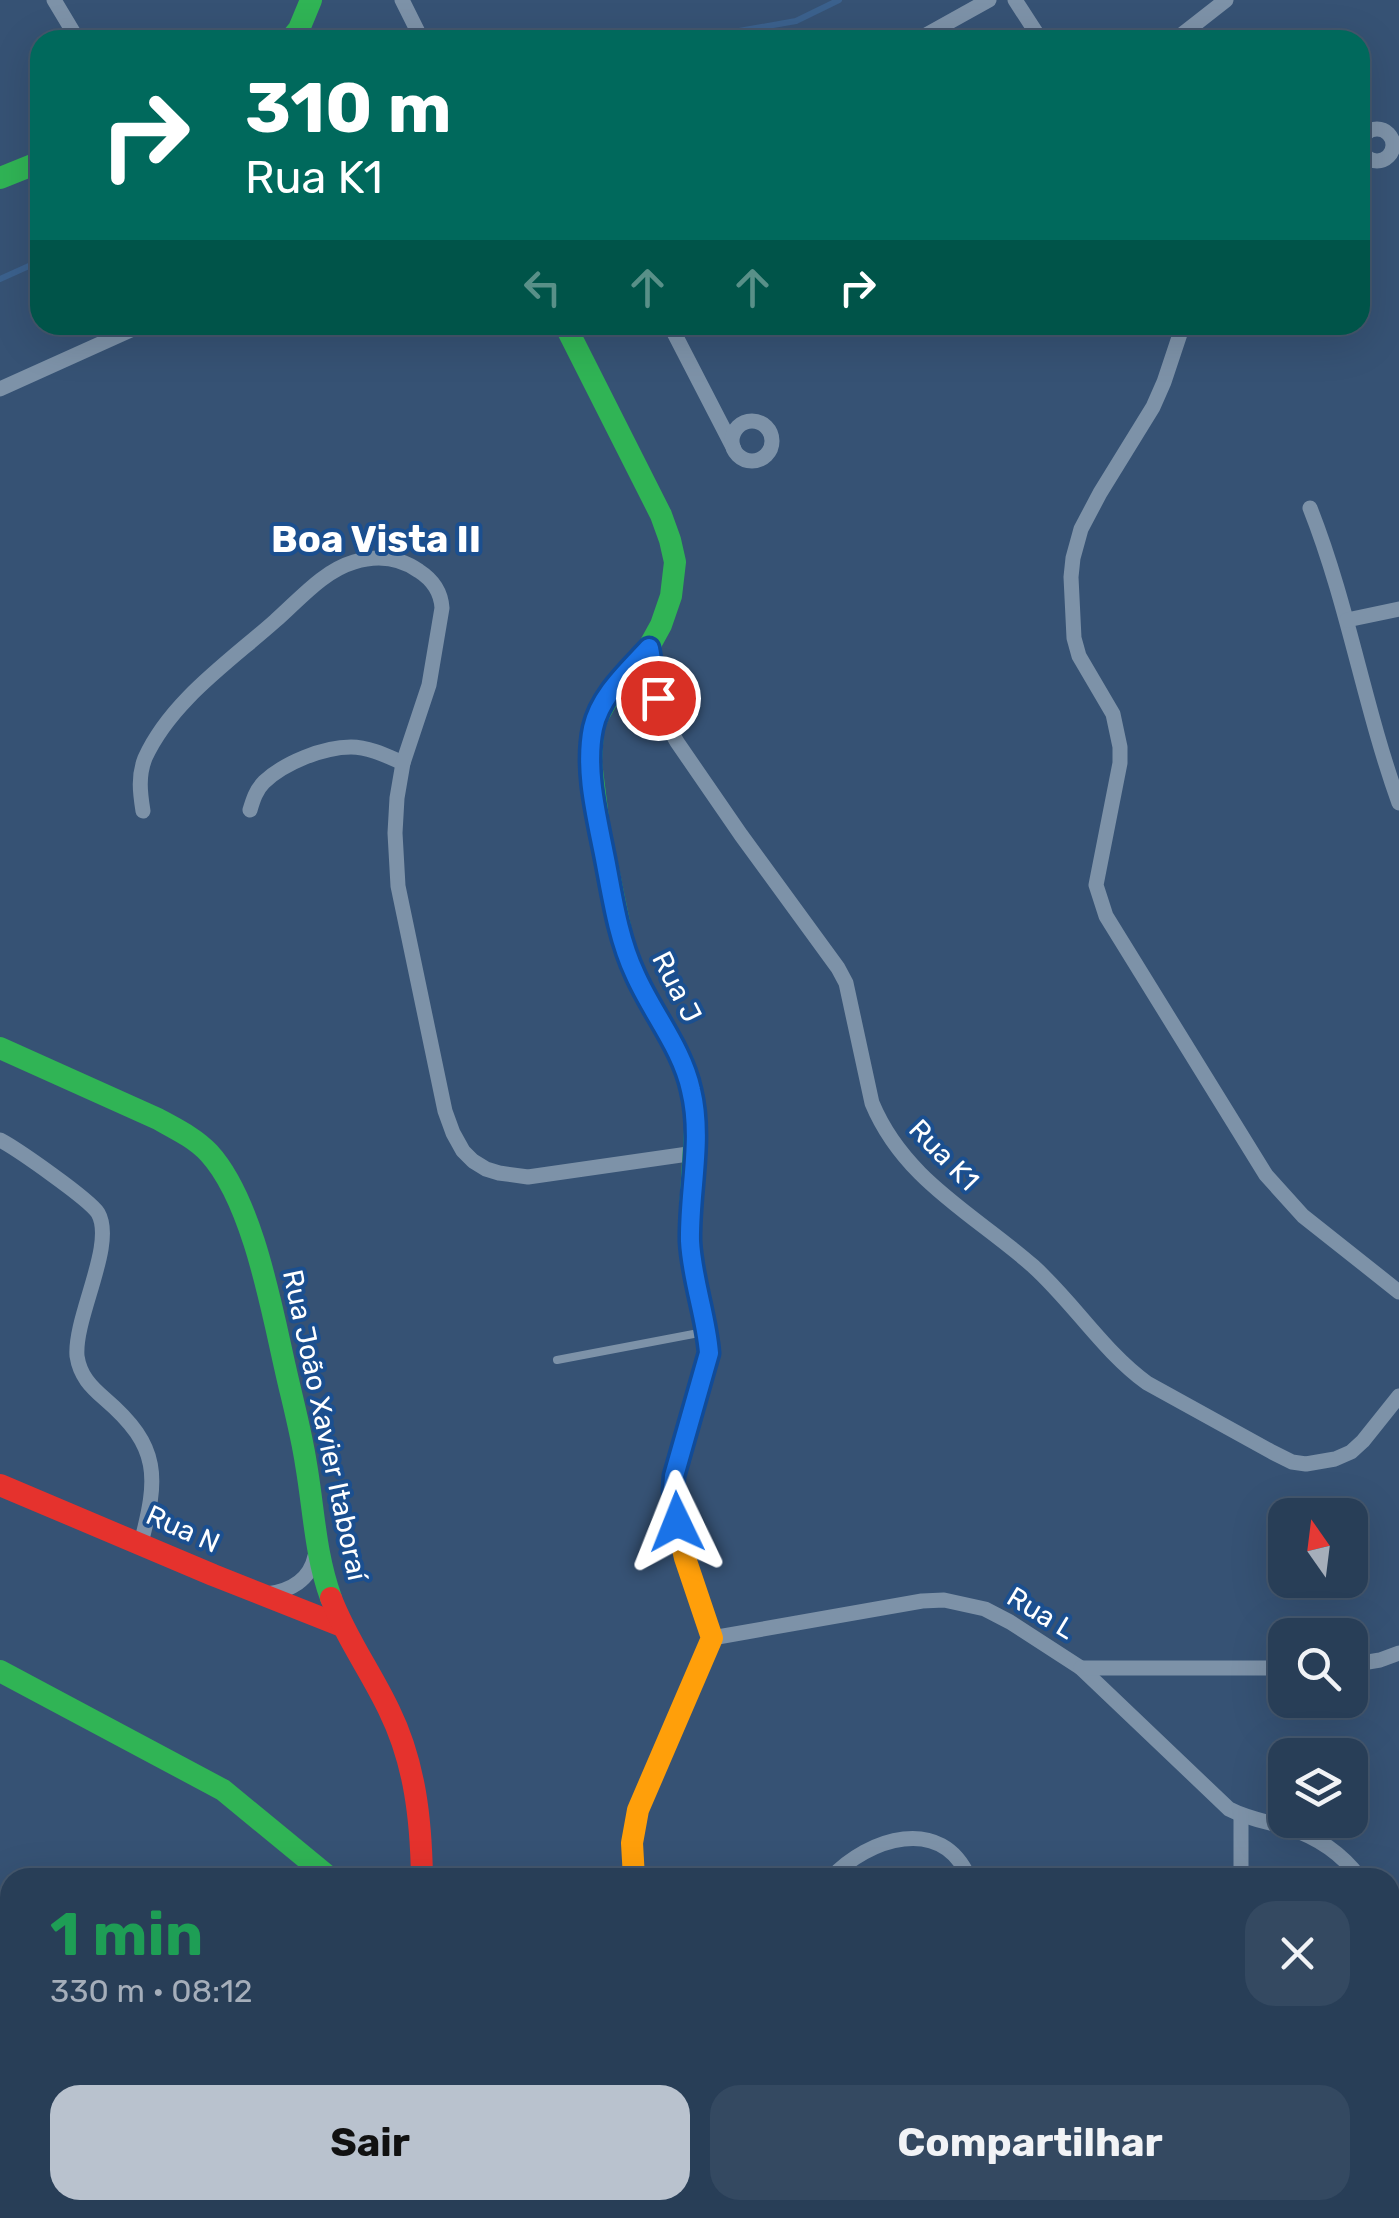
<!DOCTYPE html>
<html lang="pt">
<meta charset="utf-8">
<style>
:root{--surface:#283e57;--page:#344961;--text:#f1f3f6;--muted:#a5aeba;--line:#44576d;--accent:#b9c2ce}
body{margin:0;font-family:Rubik,sans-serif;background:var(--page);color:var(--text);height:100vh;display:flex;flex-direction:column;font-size:38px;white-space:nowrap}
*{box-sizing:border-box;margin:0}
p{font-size:32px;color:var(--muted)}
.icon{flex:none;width:55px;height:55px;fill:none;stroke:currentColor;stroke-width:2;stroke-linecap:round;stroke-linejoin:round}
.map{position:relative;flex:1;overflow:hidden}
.panel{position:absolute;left:0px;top:1868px;width:1400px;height:352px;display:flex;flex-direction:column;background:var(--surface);border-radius:30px 30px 0 0;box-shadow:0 10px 40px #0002,0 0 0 2px var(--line)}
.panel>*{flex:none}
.hud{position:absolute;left:30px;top:30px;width:1340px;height:305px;border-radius:30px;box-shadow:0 10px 40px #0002,0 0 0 2px var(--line);background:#00695c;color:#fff;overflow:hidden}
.needle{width:65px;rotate:346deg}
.fabs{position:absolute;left:1268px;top:1498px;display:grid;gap:20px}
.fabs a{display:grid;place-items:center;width:100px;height:100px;border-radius:20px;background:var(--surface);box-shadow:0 10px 40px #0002,0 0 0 2px var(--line);font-size:50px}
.pin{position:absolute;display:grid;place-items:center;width:85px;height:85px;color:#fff;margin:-42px;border:5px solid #fff;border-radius:50%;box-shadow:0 2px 10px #0007}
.me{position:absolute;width:110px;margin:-55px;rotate:358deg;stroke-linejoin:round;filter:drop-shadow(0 0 8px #0008)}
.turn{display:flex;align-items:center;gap:35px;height:210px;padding:0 50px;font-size:45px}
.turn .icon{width:130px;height:130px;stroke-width:2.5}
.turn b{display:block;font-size:70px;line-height:85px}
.lanes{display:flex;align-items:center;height:95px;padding:0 50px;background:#0003;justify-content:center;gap:50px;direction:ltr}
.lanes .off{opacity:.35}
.round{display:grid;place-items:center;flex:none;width:105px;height:105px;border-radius:30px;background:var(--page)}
.head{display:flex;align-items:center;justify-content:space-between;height:170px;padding:0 50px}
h1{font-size:60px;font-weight:700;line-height:75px;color:#1e9e55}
.primary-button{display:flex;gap:20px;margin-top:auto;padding:20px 50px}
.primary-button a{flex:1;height:115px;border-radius:30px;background:var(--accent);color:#111;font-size:40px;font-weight:700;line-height:115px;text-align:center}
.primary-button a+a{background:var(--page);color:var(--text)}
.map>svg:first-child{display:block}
</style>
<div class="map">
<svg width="1399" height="2218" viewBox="0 0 1399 2218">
<rect width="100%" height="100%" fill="#365274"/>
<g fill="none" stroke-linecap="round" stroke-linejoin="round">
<g stroke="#3b618d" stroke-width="6">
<path d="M688,40L796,21L839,0"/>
<path d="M0,279L40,261"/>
</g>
</g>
<path fill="#526984" stroke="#92a2b6" stroke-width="2.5" d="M1091,2214V2218H1028Z"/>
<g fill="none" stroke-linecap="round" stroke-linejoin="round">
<path stroke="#7d92a8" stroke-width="8" d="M557,1360L704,1332"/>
<g stroke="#7d92a8" stroke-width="15">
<path d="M54,0L78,40"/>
<path d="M402,0L422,40"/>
<path d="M1015,0L1041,40"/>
<path d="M917,40L989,0"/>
<path d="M1175,40L1226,0"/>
<circle cx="1377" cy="145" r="16"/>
<path d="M670,325L734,449"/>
<path d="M1183,325L1164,382L1153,407L1100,493L1081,529L1073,558L1071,577L1074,638L1079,656L1113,714L1120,747V763L1096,885L1106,916L1266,1175L1303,1216L1399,1292"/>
<path d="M0,389L142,325"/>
<circle cx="752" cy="441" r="20"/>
<path d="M1310,508C1348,604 1364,706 1399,803"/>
<path d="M1347,620L1399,609"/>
<path d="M649,648L665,721L677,742L741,835L838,968L846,983L872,1103C904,1180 974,1214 1033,1266C1074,1303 1103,1351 1147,1383L1272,1452L1292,1462L1306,1464L1335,1459L1351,1452L1363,1441L1399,1396"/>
<path d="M250,810C253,800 256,790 264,782C284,763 323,747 351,747C369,747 387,756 403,763"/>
<path d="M143,811C140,792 138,776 145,758C171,701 230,661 275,621C299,600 323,571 354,562C377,555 399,557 419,571C433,580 441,592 442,608L429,685L403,763L397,798L395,833L398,886L445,1111L453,1133L463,1151L473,1161L486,1169L499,1173L528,1177L695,1153"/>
<path d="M0,1140C17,1149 89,1199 98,1213C116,1244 74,1317 77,1356C80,1376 91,1387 105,1399C161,1447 158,1478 141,1543"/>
<path d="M267,1594C290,1591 310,1580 315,1556"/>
<path d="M712,1638L922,1601L944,1600L985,1609L1010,1622L1081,1668L1229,1809C1248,1819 1268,1822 1289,1828C1317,1837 1342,1854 1360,1878"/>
<path d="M1350,1665L1380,1660L1399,1653"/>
<path d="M1081,1668H1285"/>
<path d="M831,1878C868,1838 942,1814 969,1878"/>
<path d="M1241,1878V1815"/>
<path d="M1390,2078L1399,2075"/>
<path d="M1241,2210L1242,2218"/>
<path d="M978,2218V2210"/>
</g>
<g stroke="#30b455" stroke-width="22">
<path d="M290,40L299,29L311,0"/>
<path d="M0,178L40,162"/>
<path d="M565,325L661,515L670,540L675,562L671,596L661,625L650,645L611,693L598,716L593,729L591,762L599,826L624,946L643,991L683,1062L696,1113L690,1211L691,1250L709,1353L674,1476L675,1514"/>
<path d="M0,1048L158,1119C176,1129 195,1138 209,1153C252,1200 271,1305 285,1367C292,1399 301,1431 306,1464C314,1510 315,1554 331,1598"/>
<path d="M0,1671L223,1790L330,1878"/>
<path d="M392,2210L393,2218"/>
</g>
<g stroke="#ff9f0a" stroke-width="22">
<path d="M634,1878L632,1843L638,1810L712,1638L685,1558L675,1514"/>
<path d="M694,2210L709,2218"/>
</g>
<g stroke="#e5322d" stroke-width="22">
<path d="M0,1485L213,1575L342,1626"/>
<path d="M331,1598C346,1638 371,1672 389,1710C415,1763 421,1819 422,1878"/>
</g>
</g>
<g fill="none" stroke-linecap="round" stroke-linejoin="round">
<defs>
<path id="route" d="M658,698L649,648C627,672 600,696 593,728C584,772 598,821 606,864C613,901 619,940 635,974C652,1013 682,1048 691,1090C703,1139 689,1191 690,1241C692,1280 706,1315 709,1353L674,1476L673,1490L677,1522"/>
</defs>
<use href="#route" stroke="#114b97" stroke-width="25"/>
<use href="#route" stroke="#1a73e8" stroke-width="18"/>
</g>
<g text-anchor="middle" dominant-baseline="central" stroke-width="8" stroke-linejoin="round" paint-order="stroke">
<g font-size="28" fill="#fff" stroke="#1b4f8f">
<text transform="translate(677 987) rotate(63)">Rua J</text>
<text transform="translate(944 1155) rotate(46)">Rua K1</text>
<text transform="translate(325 1425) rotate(78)">Rua João Xavier Itaboraí</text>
<text transform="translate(183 1529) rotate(24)">Rua N</text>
<text transform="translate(1041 1613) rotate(31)">Rua L</text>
</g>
<g font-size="38" font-weight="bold" fill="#fff" stroke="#1b4f8f">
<text x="376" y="539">Boa Vista II</text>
</g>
</g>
</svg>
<div class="fabs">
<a><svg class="needle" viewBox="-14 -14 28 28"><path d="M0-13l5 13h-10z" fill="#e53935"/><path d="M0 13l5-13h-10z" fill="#a5aeba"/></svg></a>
<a><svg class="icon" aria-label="search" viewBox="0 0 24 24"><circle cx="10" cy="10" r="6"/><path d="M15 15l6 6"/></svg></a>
<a><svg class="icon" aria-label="layers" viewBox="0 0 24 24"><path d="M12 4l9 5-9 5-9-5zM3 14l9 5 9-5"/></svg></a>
</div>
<div class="pin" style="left:658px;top:698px;background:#d93025"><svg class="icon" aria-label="arrive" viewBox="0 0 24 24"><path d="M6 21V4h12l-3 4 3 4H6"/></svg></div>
<svg class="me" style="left:677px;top:1522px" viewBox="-20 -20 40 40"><path d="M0-17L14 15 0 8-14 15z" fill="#1a73e8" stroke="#fff" stroke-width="4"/></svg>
<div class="hud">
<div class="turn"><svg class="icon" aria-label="right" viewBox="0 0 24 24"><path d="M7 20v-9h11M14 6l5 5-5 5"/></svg><div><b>310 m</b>Rua K1</div></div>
<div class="lanes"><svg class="icon off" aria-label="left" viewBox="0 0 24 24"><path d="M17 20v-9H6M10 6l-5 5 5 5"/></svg><svg class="icon off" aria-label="ahead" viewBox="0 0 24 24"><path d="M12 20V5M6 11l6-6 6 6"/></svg><svg class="icon off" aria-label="ahead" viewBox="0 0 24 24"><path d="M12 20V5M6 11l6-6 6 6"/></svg><svg class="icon" aria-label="right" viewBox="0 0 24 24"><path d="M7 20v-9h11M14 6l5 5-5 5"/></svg></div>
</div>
<section class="panel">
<div class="head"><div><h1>1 min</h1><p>330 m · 08:12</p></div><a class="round"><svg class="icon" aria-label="close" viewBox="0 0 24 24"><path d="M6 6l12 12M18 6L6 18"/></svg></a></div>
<div class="primary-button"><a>Sair</a><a>Compartilhar</a></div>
</section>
</div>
